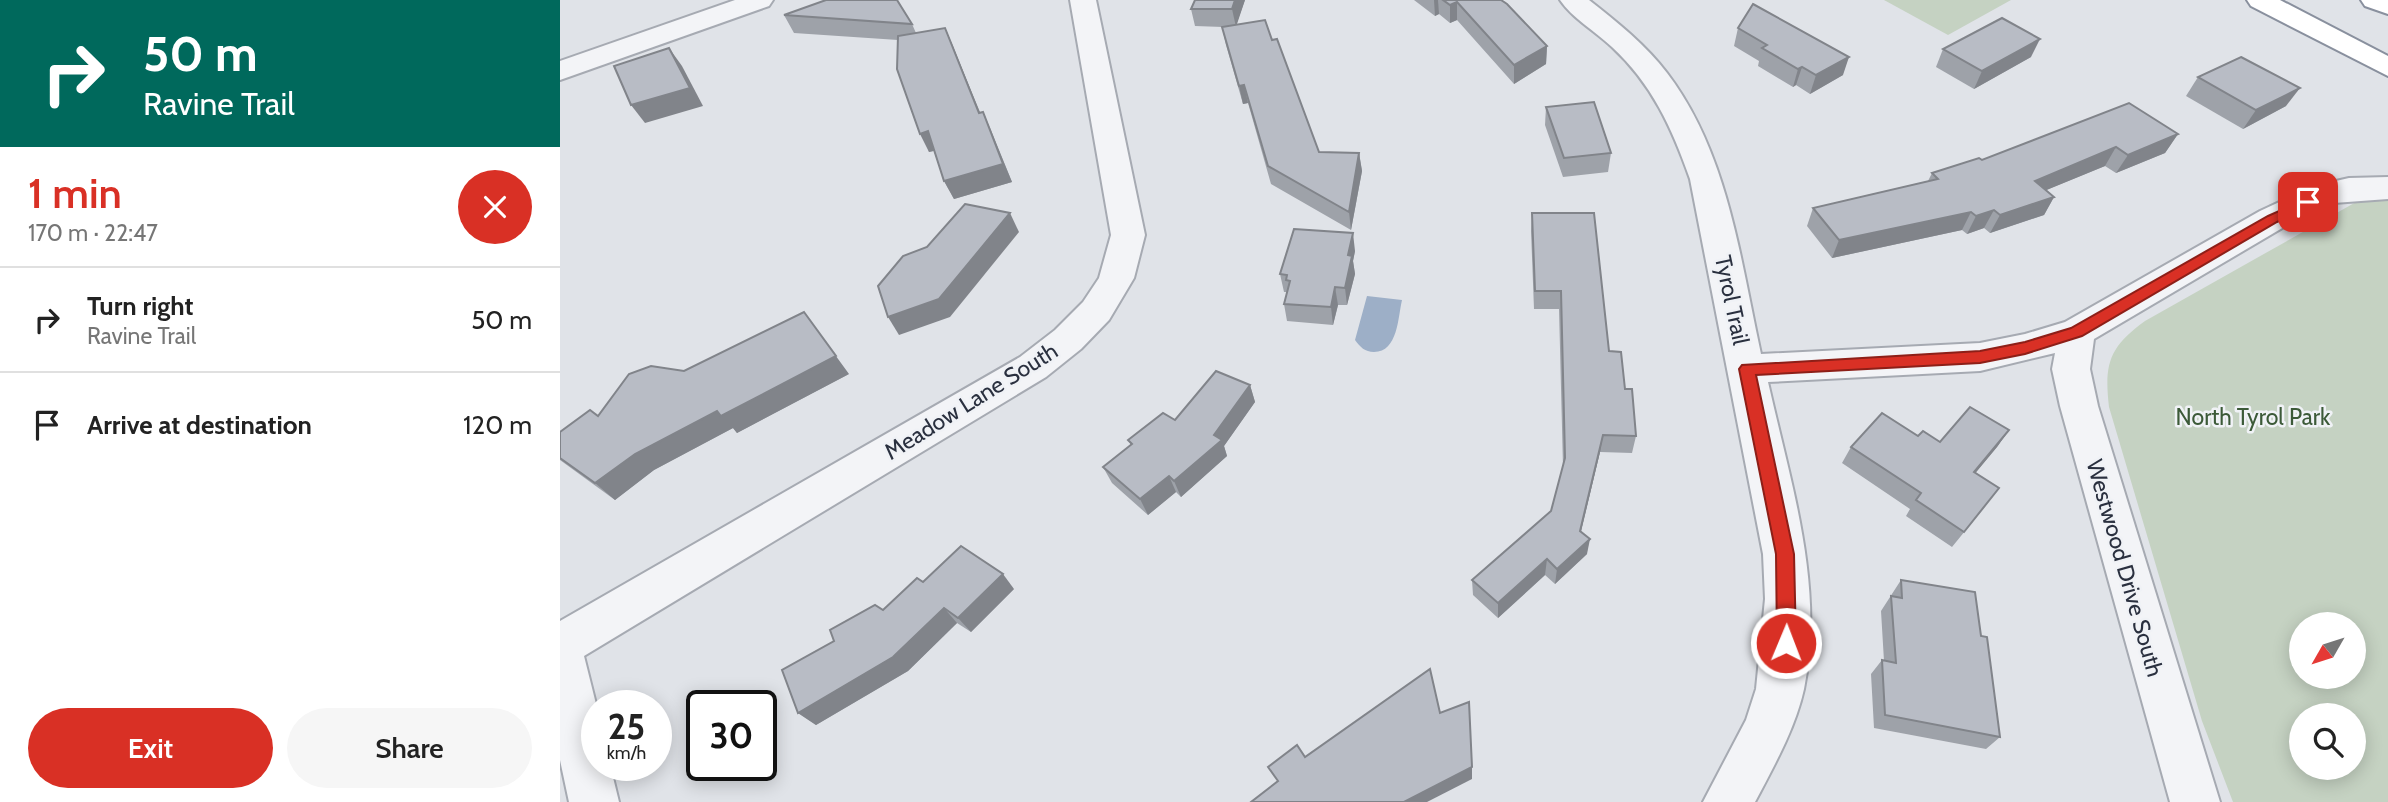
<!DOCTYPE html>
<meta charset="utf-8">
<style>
:root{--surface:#fff;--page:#f6f6f6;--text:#222;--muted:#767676;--line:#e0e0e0;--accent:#d93025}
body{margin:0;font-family:Cabin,sans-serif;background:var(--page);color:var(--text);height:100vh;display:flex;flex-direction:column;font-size:26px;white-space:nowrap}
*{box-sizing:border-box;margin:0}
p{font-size:23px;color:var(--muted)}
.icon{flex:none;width:38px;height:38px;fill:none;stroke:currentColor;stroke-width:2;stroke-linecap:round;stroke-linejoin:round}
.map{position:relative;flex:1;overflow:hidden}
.details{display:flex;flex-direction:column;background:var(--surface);width:560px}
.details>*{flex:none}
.top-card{background:#00695c;color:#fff;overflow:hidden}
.needle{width:46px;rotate:231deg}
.buttons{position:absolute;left:1729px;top:612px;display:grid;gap:14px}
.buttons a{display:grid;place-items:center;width:77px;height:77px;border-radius:50%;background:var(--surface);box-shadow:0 4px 18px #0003;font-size:35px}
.speed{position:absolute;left:21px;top:690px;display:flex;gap:14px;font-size:35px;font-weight:700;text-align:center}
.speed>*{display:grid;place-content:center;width:91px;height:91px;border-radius:50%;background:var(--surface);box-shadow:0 4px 18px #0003;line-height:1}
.speed small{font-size:18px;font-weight:400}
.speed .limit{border:4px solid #111;border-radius:10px;background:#fff;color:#111}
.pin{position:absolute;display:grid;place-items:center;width:60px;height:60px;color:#fff;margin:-30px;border-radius:14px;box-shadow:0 4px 10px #0006}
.me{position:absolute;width:77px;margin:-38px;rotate:1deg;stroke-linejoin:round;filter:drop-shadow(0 0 5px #0008)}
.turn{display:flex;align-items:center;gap:24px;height:147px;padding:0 28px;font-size:32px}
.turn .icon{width:91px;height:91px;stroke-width:2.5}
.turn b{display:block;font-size:49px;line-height:60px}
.round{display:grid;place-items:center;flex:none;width:74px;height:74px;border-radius:37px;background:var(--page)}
.overview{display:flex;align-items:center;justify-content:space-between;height:119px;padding:0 28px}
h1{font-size:42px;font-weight:600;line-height:52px;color:var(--accent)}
.primary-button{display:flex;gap:14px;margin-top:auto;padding:14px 28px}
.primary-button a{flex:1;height:80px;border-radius:42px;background:var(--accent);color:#fff;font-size:28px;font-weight:600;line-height:80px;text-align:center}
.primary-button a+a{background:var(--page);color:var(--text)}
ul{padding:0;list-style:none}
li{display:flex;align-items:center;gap:21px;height:105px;padding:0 28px;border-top:2px solid var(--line)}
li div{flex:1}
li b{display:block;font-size:26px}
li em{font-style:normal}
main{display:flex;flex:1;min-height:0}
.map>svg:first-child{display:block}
</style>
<main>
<section class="details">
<div class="top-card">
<div class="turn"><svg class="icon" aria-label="right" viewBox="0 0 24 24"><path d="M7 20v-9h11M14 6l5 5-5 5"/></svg><div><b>50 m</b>Ravine Trail</div></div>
</div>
<div class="overview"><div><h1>1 min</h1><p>170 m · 22:47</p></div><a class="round" style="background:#d93025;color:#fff"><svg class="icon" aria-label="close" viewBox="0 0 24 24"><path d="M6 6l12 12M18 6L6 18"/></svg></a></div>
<ul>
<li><svg class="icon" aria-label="right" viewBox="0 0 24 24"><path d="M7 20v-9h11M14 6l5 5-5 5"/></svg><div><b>Turn right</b><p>Ravine Trail</p></div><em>50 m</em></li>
<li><svg class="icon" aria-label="arrive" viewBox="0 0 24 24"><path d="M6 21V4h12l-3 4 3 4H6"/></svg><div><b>Arrive at destination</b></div><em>120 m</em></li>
</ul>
<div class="primary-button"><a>Exit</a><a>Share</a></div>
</section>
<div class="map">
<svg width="1828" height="802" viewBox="0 0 1828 802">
<rect width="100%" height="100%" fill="#e0e3e8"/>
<g fill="#c5d2c2" fill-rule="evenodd">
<path d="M1324,0H1451L1388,35Z"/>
<path d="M1828,184V802H1673L1642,721L1549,407C1544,364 1549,347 1585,321ZM1741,625H1794V677H1741ZM1741,716H1794V768H1741Z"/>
</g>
<path fill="#9dafc7" d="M807,296L842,300C838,317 838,352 814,352C805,352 800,347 795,340Z"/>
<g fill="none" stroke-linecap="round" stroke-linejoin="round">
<defs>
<g id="minor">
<path d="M175,0H213L209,6L0,80V61Z"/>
<path d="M510,0H536L585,235L574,278L549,320L521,349L486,377L24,656L37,708V765H50L59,802H9L0,760V621L460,357L495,330L523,302L539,278L551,235Z"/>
<path d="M1000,0H1029C1057,22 1086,45 1107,73C1168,153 1180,258 1201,354L1420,343L1465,334L1505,322L1700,211L1754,186L1789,178L1828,177V199L1774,203L1724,227L1534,339L1530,369L1538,406L1660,802H1610L1500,406L1492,369L1495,353L1420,371L1208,382C1230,481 1265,586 1244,689C1235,729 1214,766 1195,802H1143L1186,720L1196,689L1205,599L1203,554L1130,179C1112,128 1092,84 1052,47C1035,31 1012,18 1000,0Z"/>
</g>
<g id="motorway">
<path d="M1687,0H1720L1828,56V76L1691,6Z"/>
<path d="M1801,0H1828V14L1805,6Z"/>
</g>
</defs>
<use href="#minor" stroke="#a6aab2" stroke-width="4"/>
<use href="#motorway" stroke="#89909e" stroke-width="4"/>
<use href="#minor" fill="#f3f4f7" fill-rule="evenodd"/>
<use href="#motorway" fill="#fff" fill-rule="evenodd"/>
</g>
<g fill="#9ea2a9">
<path d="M685,0L676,25L712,40L759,152L799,153L802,171L791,230L711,184L688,103L683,104L666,45L662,27H663L635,26L631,9Z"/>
<path d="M854,0H941L987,46L986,64L954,84L897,20L890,23L879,14L875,16Z"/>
<path d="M224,15L352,24L356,33L385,28L420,112H423L431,130L452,182L394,199L384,181L374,151L369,152L338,40L234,33Z"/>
<path d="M1178,28L1283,75L1250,94L1236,85L1233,87L1198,66L1199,61L1174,46Z"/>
<path d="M1383,49L1471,57L1414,89L1376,67Z"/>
<path d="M1638,77L1726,106L1683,129L1626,96Z"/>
<path d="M986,107L1051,153L1048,172L1003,177L985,125Z"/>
<path d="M1618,134L1605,153L1556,173L1545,166L1486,190L1494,197L1484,215L1430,233L1424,228L1407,234L1402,230L1272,258L1247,226L1253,208L1368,181L1372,173L1422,160Z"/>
<path d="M972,213L1049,351L1065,389L1076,436L1072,453L1040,452L1021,532L1027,554L995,584L985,575L938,618L913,595L912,580L991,511L1003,467L999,309H974L971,231Z"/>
<path d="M795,251L793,261L795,274L787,305H778L773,325L727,321L724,304L727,292H724L720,274Z"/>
<path d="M289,374L177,433L173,428L94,470L55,500L0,460V432L38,416Z"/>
<path d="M690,385L695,402L664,446L667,456L621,497L616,492L588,515L552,483L543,467L571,445L568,440L615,420Z"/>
<path d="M1449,430L1437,447L1416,472L1427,504L1392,547L1346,516L1350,509L1282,463L1291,447L1358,436L1380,442Z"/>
<path d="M1341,580L1421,636L1440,737L1426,749L1314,728L1311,674L1322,660L1324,661L1321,611Z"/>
<path d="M454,589L411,632L397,623L348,671L256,725L238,713L274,641L323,610Z"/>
</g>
<g fill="#81848a">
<path d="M675,0H685L676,27L672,9Z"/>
<path d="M874,0H878L879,14L875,16Z"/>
<path d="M897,2V20L890,23V5Z"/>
<path d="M385,28L393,46L427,131L419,113Z"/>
<path d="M1480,39L1471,57L1414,89L1422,71Z"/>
<path d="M987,46L986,64L954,84V65Z"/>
<path d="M109,48L122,66L143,106L85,123L71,105Z"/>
<path d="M1289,57L1283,75L1250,94L1256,75Z"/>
<path d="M1242,67L1236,85L1233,87L1238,69Z"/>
<path d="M684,85L688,103L683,104L679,86Z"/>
<path d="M1740,88L1726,106L1683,129L1696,110Z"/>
<path d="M423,112L452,182L394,199L384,181Z"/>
<path d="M368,131L377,150L369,152L360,134Z"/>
<path d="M1618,134L1605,153L1556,173L1568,155Z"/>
<path d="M1556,147L1545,166L1465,199L1475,181Z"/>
<path d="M799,153L802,171L791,230L789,212Z"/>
<path d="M1494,197L1484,215L1430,233L1440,215Z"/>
<path d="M1434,210L1424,228L1407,234L1416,216Z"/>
<path d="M1411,212L1402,230L1272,258L1279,240Z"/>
<path d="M450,213L459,232L390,317L339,335L328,317Z"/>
<path d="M793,233L795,251L793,261L795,274L787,305L785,288L788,255Z"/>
<path d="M775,287L778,305L773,325L771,307Z"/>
<path d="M257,330L289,374L177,433L173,428L94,470L55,500L35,483L75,454L157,411Z"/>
<path d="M690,385L695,402L664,446L667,456L621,497L614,481L654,435Z"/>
<path d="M1449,430L1437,447L1403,488L1414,472Z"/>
<path d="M1043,435L1040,452L1017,547L1020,531Z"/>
<path d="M609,476L616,492L588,515L580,499Z"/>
<path d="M1030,539L1027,554L995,584L997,569Z"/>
<path d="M987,559L985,575L938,618V603Z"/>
<path d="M443,574L454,589L411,632L398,618Z"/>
<path d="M384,608L397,623L348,671L256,725L238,713Z"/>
<path d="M912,767V779L867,802H844Z"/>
</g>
<g fill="#b8bcc5" stroke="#81848a" stroke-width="2">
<path d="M266,0H337L352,24L224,15Z"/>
<path d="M635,0H675L672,9H631Z"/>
<path d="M883,0H941L947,4L987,46L954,65L897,2L890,5Z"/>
<path d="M1193,4L1289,57L1256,75L1242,67L1238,69L1202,48L1207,45L1178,28Z"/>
<path d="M1442,18L1480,39L1422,71L1383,49Z"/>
<path d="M705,20L712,40L717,39L759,152L799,153L789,212L708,166L684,85L679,86L662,27Z"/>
<path d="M385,28L419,113L423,112L443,164L384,181L368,131L360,134L337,69L338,36Z"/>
<path d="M109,48L130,88L71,105L54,66Z"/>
<path d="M1681,57L1740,88L1696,110L1638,77Z"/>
<path d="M1034,102L1051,153L1004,158L986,107Z"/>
<path d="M1569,103L1618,134L1568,155L1556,147L1475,181L1494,197L1440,215L1434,210L1416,216L1411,212L1279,240L1253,208L1378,179L1372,173L1419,158L1422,160Z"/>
<path d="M405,204L450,213L379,299L328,317L318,286L343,256L367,247Z"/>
<path d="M972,213H1034L1049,351L1061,352L1065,389H1072L1076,436L1043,435L1020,531L1030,539L997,569L987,559L938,603L912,580L991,511L1005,458L1001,291H975Z"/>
<path d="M734,229L793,233L788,255L792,256L785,288L775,287L771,307L724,304L730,281L726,280L727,275L720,274Z"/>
<path d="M244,312L276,356L161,416L157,411L75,454L35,483L0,458V432L30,410L38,416L69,374L91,366L124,371Z"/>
<path d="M656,371L690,385L654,435L662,440L614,481L609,476L580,499L543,467L572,444L568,440L603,413L615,420Z"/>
<path d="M1410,407L1449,430L1414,472L1439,488L1404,532L1356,500L1361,493L1291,447L1322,413L1358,436L1363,431L1380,442Z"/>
<path d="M401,546L443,574L398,618L384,608L333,657L238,713L222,670L274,641L270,630L315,605L323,610L357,578L363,582Z"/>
<path d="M1341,580L1415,592L1421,636L1427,637L1440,737L1325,715L1322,660L1336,663L1331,596L1342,598Z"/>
<path d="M870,669L880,713L909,702L912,767L844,802H691L718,781L708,767L737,745L745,757Z"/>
</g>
<path fill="#d93025" stroke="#8d1f18" stroke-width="2" d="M1748,198L1754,202L1752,205L1717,222L1522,336L1465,354L1420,363L1196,375L1234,554L1236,643L1233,649L1226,652L1220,649L1217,643L1216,554L1179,369L1182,365L1420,351L1465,342L1511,328L1708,216Z"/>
<g text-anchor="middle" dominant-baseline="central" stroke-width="5" stroke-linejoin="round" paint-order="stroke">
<g font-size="23" fill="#2a303f" stroke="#f0f2f6">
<text transform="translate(1172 300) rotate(78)">Tyrol Trail</text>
<text transform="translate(411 401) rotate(-32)">Meadow Lane South</text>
<text transform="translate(1565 568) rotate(74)">Westwood Drive South</text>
</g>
<g font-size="23" fill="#3c5a38" stroke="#f0f2f6">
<text x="1693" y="417">North Tyrol Park</text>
</g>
</g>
</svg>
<div class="buttons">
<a><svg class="needle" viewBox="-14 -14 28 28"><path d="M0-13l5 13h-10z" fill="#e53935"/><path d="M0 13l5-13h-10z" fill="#767676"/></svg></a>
<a><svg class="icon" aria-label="search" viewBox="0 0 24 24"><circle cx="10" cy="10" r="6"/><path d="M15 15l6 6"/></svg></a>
</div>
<div class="speed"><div>25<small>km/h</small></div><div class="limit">30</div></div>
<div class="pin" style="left:1748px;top:202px;background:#d93025"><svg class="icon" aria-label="arrive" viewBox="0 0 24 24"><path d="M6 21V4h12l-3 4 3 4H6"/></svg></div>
<svg class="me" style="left:1226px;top:643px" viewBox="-20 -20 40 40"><circle r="17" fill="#d93025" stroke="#fff" stroke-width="3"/><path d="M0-11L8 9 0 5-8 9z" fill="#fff"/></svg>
</div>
</main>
